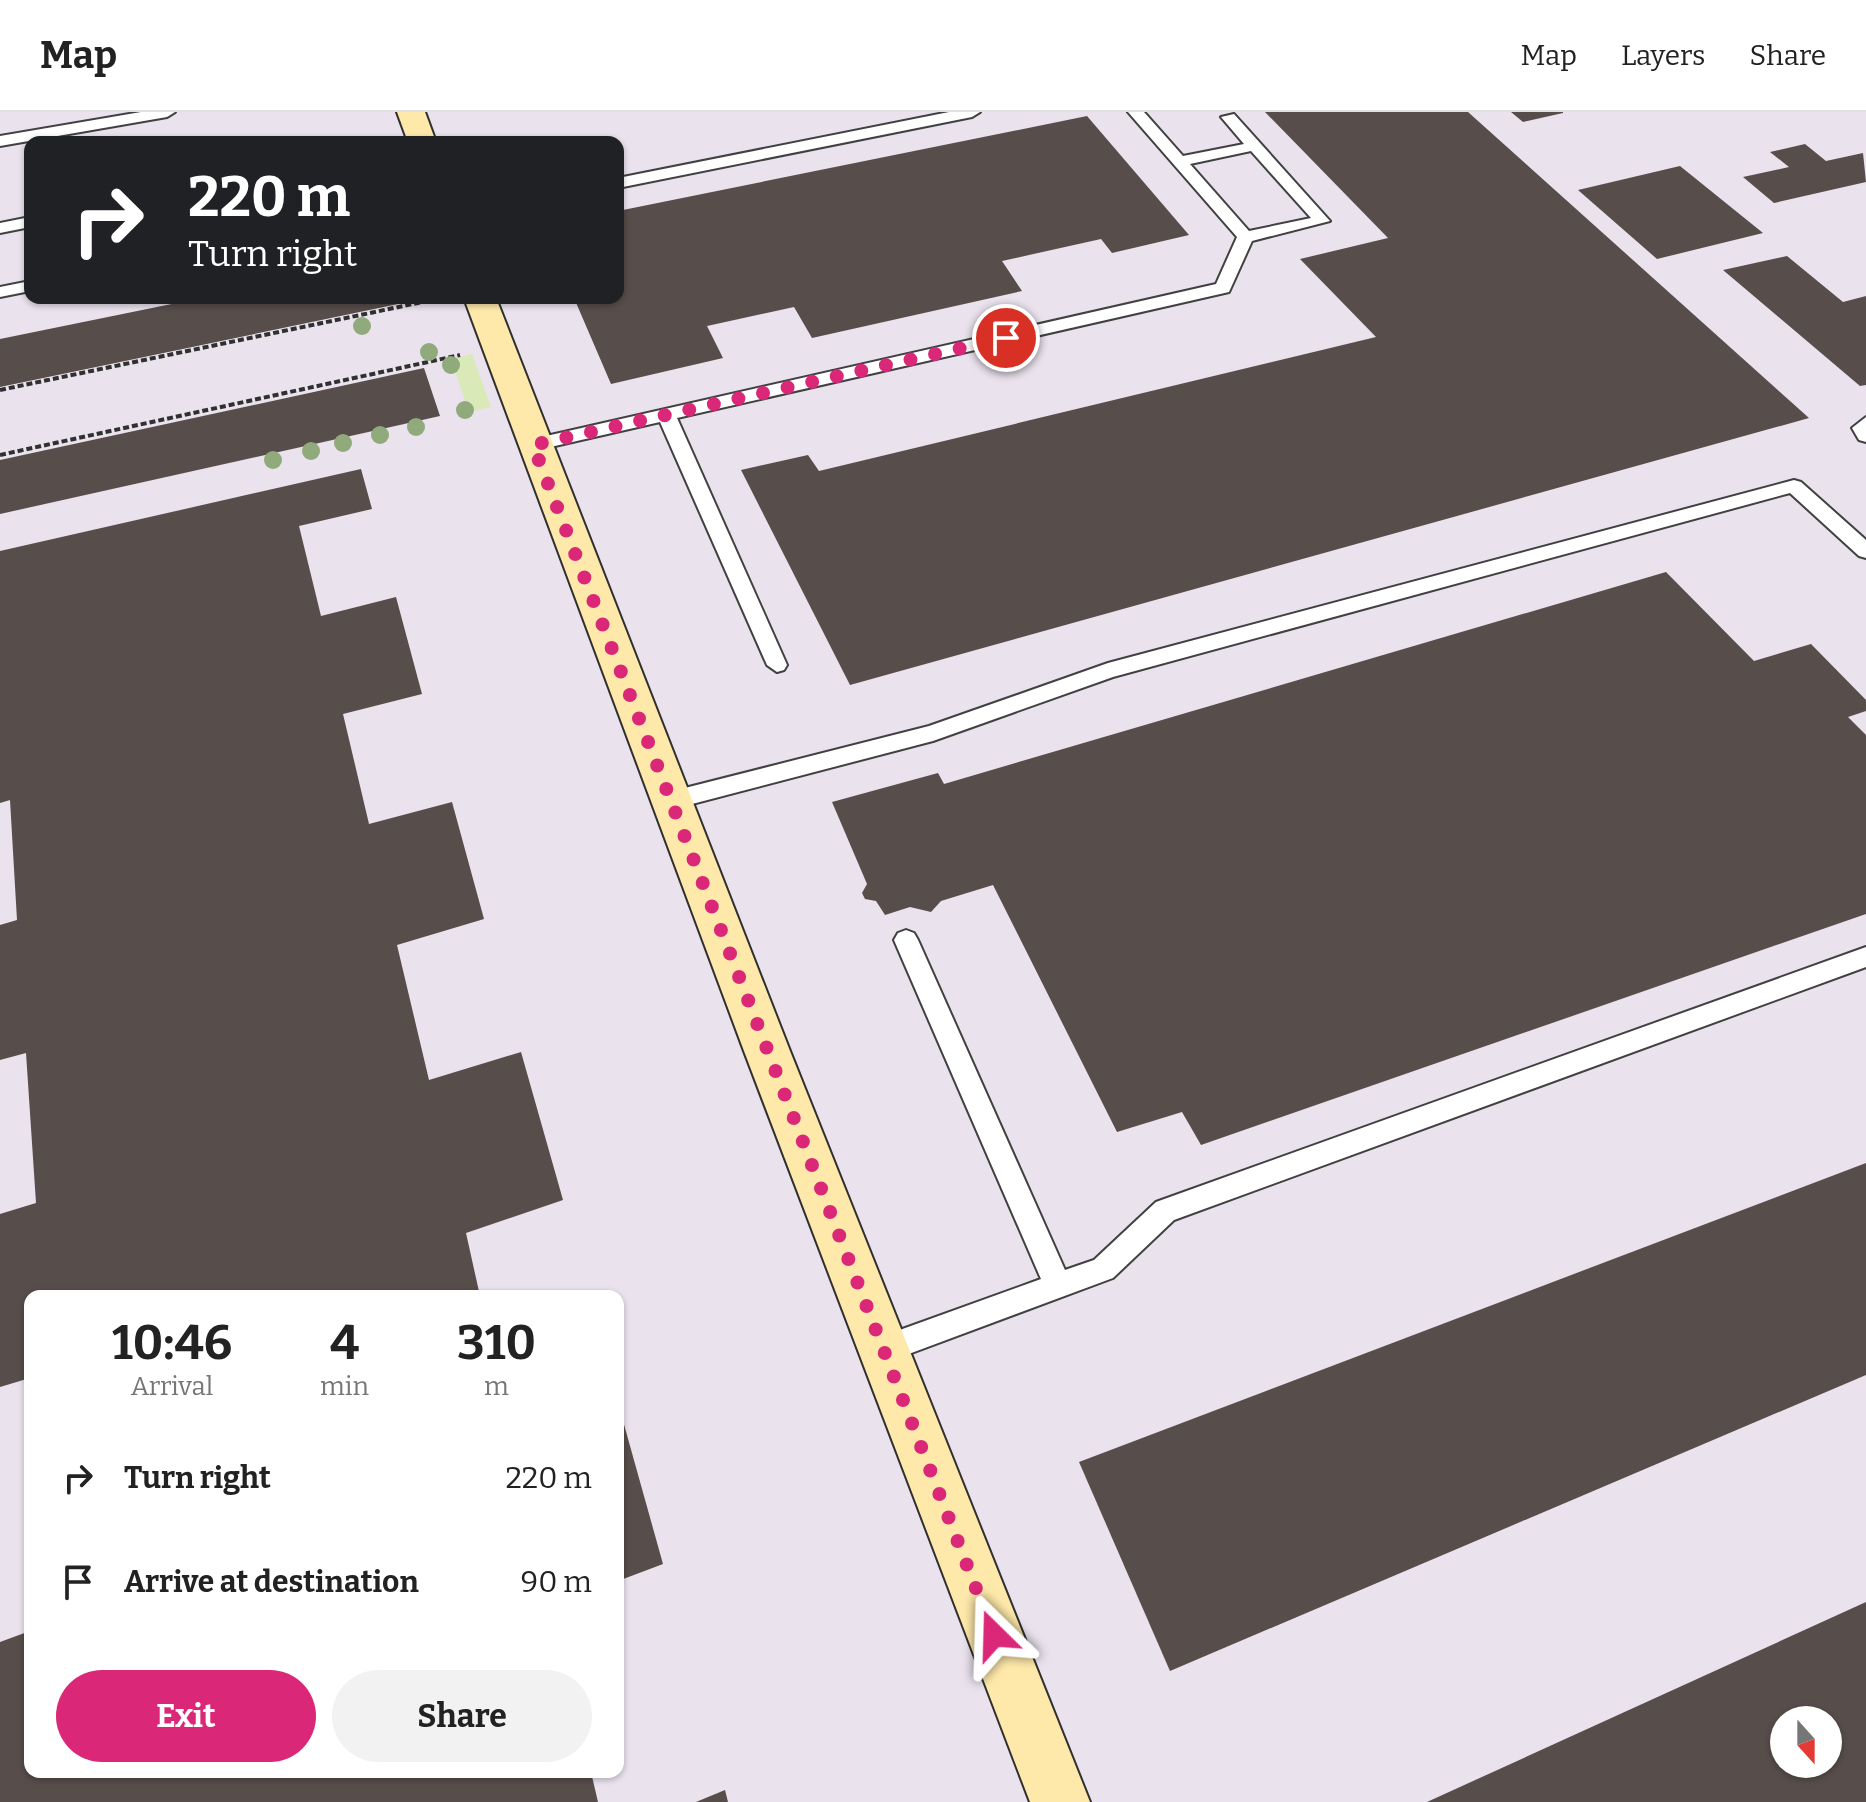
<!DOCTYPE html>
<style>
:root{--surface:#fff;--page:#f2f2f2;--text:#222;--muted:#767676;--line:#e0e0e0;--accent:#db2777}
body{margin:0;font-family:Bitter,serif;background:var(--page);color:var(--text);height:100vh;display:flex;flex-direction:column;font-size:30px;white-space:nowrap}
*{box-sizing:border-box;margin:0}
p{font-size:26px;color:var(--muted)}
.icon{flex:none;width:44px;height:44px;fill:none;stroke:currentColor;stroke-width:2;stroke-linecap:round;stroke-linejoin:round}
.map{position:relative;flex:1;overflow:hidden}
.sheet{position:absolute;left:24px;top:1178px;width:600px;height:488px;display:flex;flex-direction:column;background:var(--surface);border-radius:16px;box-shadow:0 2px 6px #0004}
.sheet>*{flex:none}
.hud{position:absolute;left:24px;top:24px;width:600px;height:168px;border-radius:16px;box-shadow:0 2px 6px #0004;background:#202124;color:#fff;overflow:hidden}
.needle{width:52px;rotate:159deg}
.controls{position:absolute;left:1770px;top:1594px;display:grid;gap:16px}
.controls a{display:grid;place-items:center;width:72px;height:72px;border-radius:50%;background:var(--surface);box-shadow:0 2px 6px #0004;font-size:40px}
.pin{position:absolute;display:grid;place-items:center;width:68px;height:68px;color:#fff;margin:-34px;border:4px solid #fff;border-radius:50%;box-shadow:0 2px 8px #0007}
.me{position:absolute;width:88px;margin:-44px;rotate:338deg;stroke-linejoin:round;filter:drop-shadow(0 0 6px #0008)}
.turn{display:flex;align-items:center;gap:28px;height:168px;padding:0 32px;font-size:36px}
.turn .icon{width:104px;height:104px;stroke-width:2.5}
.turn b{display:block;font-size:56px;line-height:68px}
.eta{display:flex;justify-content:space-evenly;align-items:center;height:136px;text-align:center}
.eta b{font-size:48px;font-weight:700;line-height:56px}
.action{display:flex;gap:16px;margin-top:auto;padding:16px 32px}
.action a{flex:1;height:92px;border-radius:48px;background:var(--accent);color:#fff;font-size:32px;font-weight:700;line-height:92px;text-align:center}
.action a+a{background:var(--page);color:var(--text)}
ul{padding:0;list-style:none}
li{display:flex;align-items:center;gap:24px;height:104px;padding:0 32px}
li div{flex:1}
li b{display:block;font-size:30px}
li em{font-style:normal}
header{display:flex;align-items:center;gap:48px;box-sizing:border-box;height:112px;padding:0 40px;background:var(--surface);border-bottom:2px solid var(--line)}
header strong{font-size:38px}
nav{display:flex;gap:44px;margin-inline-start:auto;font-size:28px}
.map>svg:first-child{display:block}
</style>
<header>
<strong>Map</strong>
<nav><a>Map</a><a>Layers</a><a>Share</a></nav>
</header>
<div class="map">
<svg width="1866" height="1690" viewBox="0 0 1866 1690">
<rect width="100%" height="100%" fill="#fffaef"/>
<path fill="#eae2ed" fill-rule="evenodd" d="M0,0H1866V1690H0ZM30,30H618V186H30ZM30,1184H618V1660H30ZM1784,1608H1828V1652H1784Z"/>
<path fill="#d9eab8" d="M472,242L491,295L469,300L451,247Z"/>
<g fill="#574d4a" fill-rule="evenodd">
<path d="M1265,0H1468L1809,306L850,573L741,358L808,343L819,359L1376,225L1300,147L1388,126Z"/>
<path d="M1511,0H1563V1L1523,10Z"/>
<path d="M1087,4L1189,123L1112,141L1101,127L1002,149L1022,179L812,226L794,195L707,214L723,246L611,272L574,186H618V99Z"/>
<path d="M1805,32L1826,49L1863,41L1866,70L1774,91L1743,65L1789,55L1770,40Z"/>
<path d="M1680,54L1763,121L1657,147L1578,78Z"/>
<path d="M1787,144L1843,190L1866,184V273L1860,274L1723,158Z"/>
<path d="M201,186H401L403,191L0,275V227Z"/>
<path d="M424,256L440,304L0,402V348Z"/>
<path d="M361,357L372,397L299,414L321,504L396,485L422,582L343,602L369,712L452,690L484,807L397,833L429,968L521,940L563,1088L466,1121L480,1184H30V1266L0,1275V1102L36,1091L26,941L0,948V813L17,808L10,688L0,691V439Z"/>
<path d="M1666,460L1754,549L1811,532L1866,588V599L1848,605L1866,623V802L1201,1033L1182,1000L1117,1020L993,773L941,789L931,800L910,795L885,803L876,789L865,787L862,781L867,772L832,690L938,661L944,672Z"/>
<path d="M1866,1051V1263L1170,1559L1079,1350Z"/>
<path d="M618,1291L663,1452L618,1469Z"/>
<path d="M1866,1490V1690H1427ZM1784,1608H1828V1652H1784Z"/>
<path d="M30,1519V1660H591L598,1690H0V1530Z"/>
<path d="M725,1678L728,1690H696Z"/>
</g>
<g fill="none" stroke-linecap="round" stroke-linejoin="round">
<defs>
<g id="lane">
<path d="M141,0H175L167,5L0,34V24Z"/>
<path d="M949,0H980L972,5L618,76V66Z"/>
<path d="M1128,0H1144L1183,44L1244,32L1221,5L1234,2L1330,109L1252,129L1229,180L677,306L787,553L784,558L777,560L767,553L660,310L533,339L524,333L533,327L1216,172L1237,125ZM1251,39L1311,106L1249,119L1190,52Z"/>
<path d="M30,105V115L0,121V111Z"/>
<path d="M30,169V179L0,185V175Z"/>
<path d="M1866,305V330L1859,328L1852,316Z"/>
<path d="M1794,368L1801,370L1866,428V446L1859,444L1790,381L1113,565L933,629L673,697L665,694L662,688L665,682L673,679L929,614L1108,551Z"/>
<path d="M906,818L914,821L918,828L1065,1158L1094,1148L1156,1090L1866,835V855L1174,1108L1113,1166L882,1252L872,1248L868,1238L872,1228L1041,1167L894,828L898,821Z"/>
</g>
<g id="secondary">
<path d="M397,0H425L436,30H408Z"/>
<path d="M464,186H496L790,939L1090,1690H1030L744,939Z"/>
</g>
</defs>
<use href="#lane" stroke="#414141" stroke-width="4"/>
<use href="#secondary" stroke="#303030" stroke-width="4"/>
<g stroke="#303030" stroke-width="4" stroke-dasharray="6 3" stroke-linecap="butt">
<path d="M0,278L442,186"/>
<path d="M0,343L460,243"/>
</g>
<use href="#lane" fill="#fff" fill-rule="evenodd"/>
<use href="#secondary" fill="#ffe9aa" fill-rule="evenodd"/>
</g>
<g fill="#91aa7c">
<circle cx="362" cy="214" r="9"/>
<circle cx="429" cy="240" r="9"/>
<circle cx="451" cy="253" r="9"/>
<circle cx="465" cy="298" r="9"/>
<circle cx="416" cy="315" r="9"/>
<circle cx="380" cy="323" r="9"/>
<circle cx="343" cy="331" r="9"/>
<circle cx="311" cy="339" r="9"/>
<circle cx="273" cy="348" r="9"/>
</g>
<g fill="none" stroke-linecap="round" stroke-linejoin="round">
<path stroke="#db2777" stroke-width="14" stroke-dasharray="0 25.2" d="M994,1523L533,333L1006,226"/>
</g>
</svg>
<div class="controls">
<a><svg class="needle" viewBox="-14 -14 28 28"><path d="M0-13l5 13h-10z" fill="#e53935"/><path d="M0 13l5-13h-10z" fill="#767676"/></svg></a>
</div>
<div class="pin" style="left:1006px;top:226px;background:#d93025"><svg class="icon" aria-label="arrive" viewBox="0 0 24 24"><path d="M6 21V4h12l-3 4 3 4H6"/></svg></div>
<svg class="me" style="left:994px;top:1523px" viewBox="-20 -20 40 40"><path d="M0-17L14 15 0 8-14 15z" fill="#db2777" stroke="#fff" stroke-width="4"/></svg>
<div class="hud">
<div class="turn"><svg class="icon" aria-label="right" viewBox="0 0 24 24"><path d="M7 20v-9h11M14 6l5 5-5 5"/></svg><div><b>220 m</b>Turn right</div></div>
</div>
<section class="sheet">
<div class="eta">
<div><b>10:46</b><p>Arrival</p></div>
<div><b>4</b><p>min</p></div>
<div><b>310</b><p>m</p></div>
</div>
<ul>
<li><svg class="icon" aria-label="right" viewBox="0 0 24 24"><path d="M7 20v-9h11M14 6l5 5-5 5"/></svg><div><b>Turn right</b></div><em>220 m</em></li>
<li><svg class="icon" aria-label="arrive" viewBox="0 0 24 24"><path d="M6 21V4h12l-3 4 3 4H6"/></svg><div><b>Arrive at destination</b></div><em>90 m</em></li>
</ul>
<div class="action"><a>Exit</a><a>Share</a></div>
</section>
</div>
